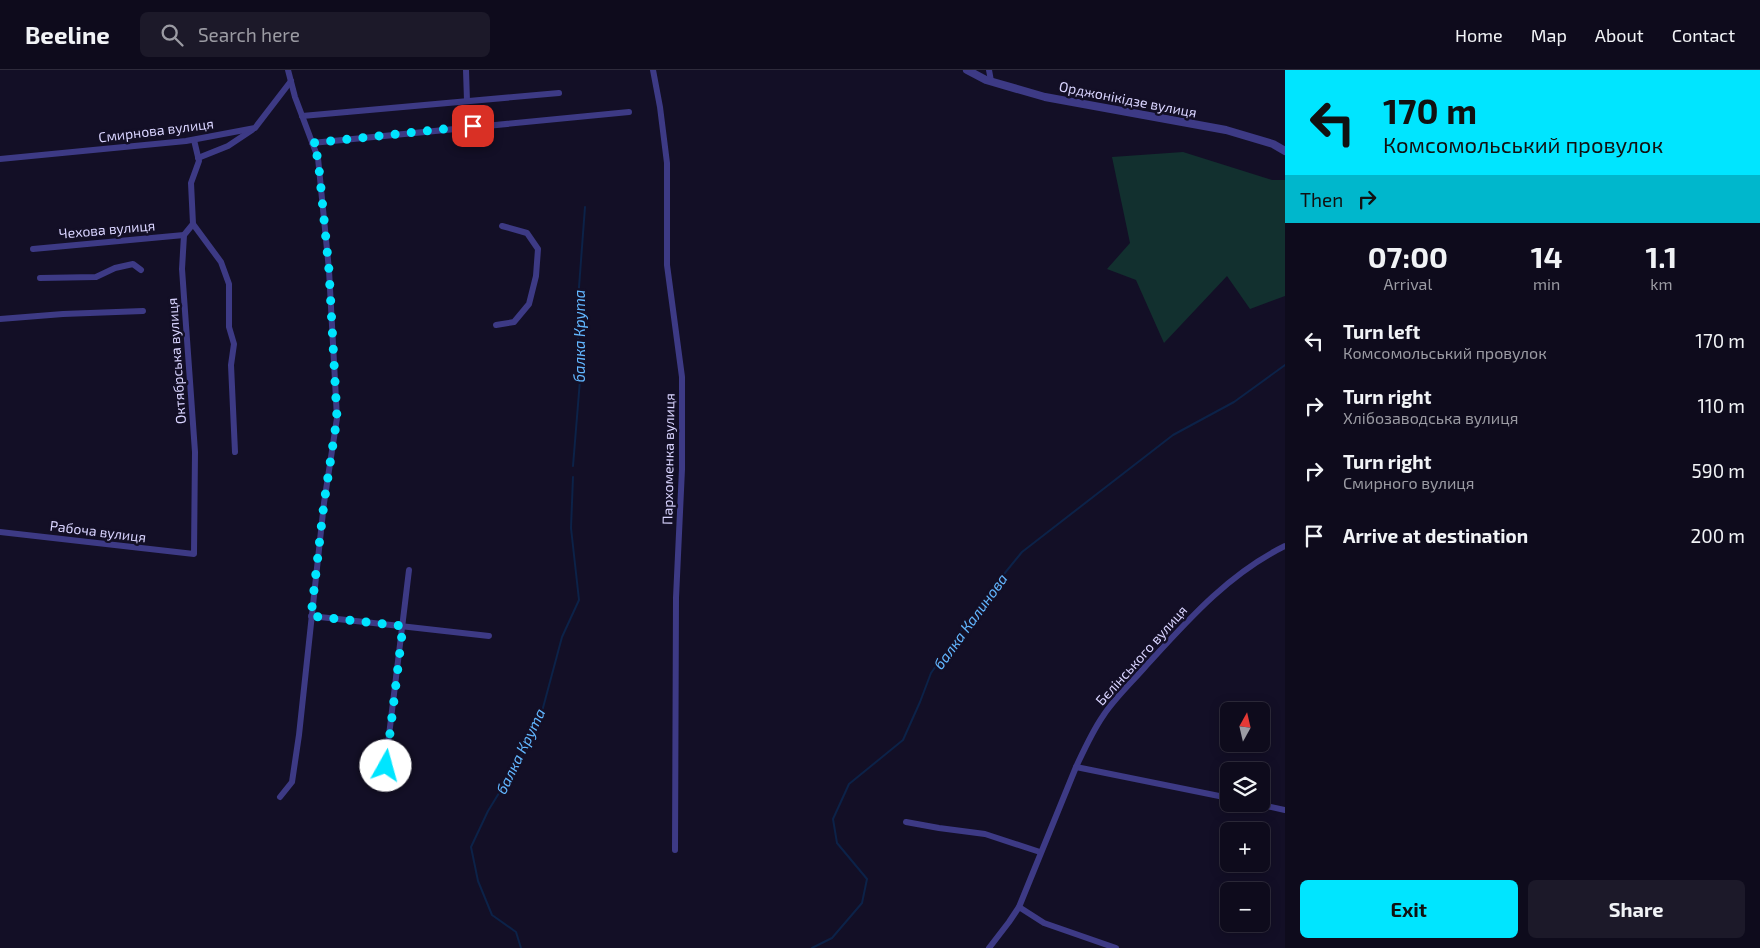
<!DOCTYPE html>
<meta charset="utf-8">
<style>
:root{--surface:#0e0b1c;--page:#1c1929;--text:#f1f3f6;--muted:#9b9ba3;--line:#2e2b3b;--accent:#00e5ff}
body{margin:0;font-family:"Exo 2",sans-serif;background:var(--page);color:var(--text);height:100vh;display:flex;flex-direction:column;font-size:19px;white-space:nowrap}
*{box-sizing:border-box;margin:0}
p{font-size:16px;color:var(--muted)}
.icon{flex:none;width:28px;height:28px;fill:none;stroke:currentColor;stroke-width:2;stroke-linecap:round;stroke-linejoin:round}
.map{position:relative;flex:1;overflow:hidden}
.drawer{display:flex;flex-direction:column;background:var(--surface);width:475px}
.drawer>*{flex:none}
.guide{background:#00e5ff;color:#111;overflow:hidden}
.needle{width:32px;rotate:8deg}
.buttons{position:absolute;left:1220px;top:632px;display:grid;gap:10px}
.buttons a{display:grid;place-items:center;width:50px;height:50px;border-radius:8px;background:var(--surface);box-shadow:0 2px 12px #0003,0 0 0 1px var(--line);font-size:25px}
.pin{position:absolute;display:grid;place-items:center;width:42px;height:42px;color:#fff;margin:-21px;border-radius:10px;box-shadow:0 2px 8px #0006}
.me{position:absolute;width:55px;margin:-28px;rotate:7deg;stroke-linejoin:round;filter:drop-shadow(0 0 4px #0008)}
.turn{display:flex;align-items:center;gap:18px;height:105px;padding:0 15px;font-size:22px}
.turn .icon{width:65px;height:65px;stroke-width:2.5}
.turn b{display:block;font-size:35px;line-height:42px}
.then{display:flex;align-items:center;height:48px;padding:0 15px;background:#0003;gap:10px;font-size:19px}
.eta{display:flex;justify-content:space-evenly;align-items:center;height:85px;text-align:center}
.eta b{font-size:30px;font-weight:700;line-height:35px}
.action{display:flex;gap:10px;margin-top:auto;padding:10px 15px}
.action a{flex:1;height:58px;border-radius:8px;background:var(--accent);color:#111;font-size:20px;font-weight:700;line-height:58px;text-align:center}
.action a+a{background:var(--page);color:var(--text)}
ul{padding:0;list-style:none}
li{display:flex;align-items:center;gap:15px;height:65px;padding:0 15px}
li div{flex:1}
li b{display:block;font-size:19px}
li em{font-style:normal}
header{display:flex;align-items:center;gap:30px;box-sizing:border-box;height:70px;padding:0 25px;background:var(--surface);border-bottom:1px solid var(--line)}
header strong{font-size:24px}
nav{display:flex;gap:28px;margin-inline-start:auto;font-size:18px}
.search{width:350px;height:45px;background:var(--page);display:flex;align-items:center;gap:12px;box-sizing:border-box;padding:0 18px;border-radius:8px;color:var(--muted);font-size:19px}
main{display:flex;flex:1;min-height:0}
.map>svg:first-child{display:block}
</style>
<header>
<strong>Beeline</strong>
<div class="search"><svg class="icon" aria-label="search" viewBox="0 0 24 24"><circle cx="10" cy="10" r="6"/><path d="M15 15l6 6"/></svg>Search here</div>
<nav><a>Home</a><a>Map</a><a>About</a><a>Contact</a></nav>
</header>
<main>
<div class="map">
<svg width="1285" height="878" viewBox="0 0 1285 878">
<rect width="100%" height="100%" fill="#130f26"/>
<path fill="#12302f" d="M1183,82L1272,110H1285V226L1250,239L1227,206L1164,273L1136,210L1107,199L1130,173L1112,87Z"/>
<g fill="none" stroke-linecap="round" stroke-linejoin="round">
<g stroke="#0c2248" stroke-width="2">
<path d="M573,396L580,310L577,244L585,137"/>
<path d="M521,878L516,862L492,845L478,811L471,777L488,741L515,697L540,649L562,567L579,530L571,458L573,407"/>
<path d="M812,878L832,868L862,833L867,809L837,773L833,749L849,714L903,670L920,632L931,603L982,531L1022,482L1173,365L1234,332L1285,295"/>
</g>
<g stroke="#3d3a85" stroke-width="6">
<path d="M466,0L467,31"/>
<path d="M653,0L660,37L667,93V195L682,307V399L676,528L675,780"/>
<path d="M989,0L991,11"/>
<path d="M302,46L559,23"/>
<path d="M312,73L629,42"/>
<path d="M198,88L228,76L252,60"/>
<path d="M0,89L186,71L255,58L291,11"/>
<path d="M193,154L221,192L229,214V257L234,274L231,295L235,382"/>
<path d="M33,179L184,165"/>
<path d="M40,208L96,207L115,198L133,194L141,200"/>
<path d="M0,249L63,244L143,241"/>
<path d="M496,255L514,252L529,234L536,206L538,179L527,163L502,156"/>
<path d="M0,462L194,484L195,382L182,199L184,165L193,154L191,113L199,91L194,70"/>
<path d="M311,546L489,566"/>
<path d="M1076,697L1229,728"/>
<path d="M383,715L409,500"/>
<path d="M280,727L292,712L299,665L324,433L337,348L329,200L318,88L295,27L288,0"/>
<path d="M1257,734L1285,740"/>
<path d="M906,752L939,758L985,764L1040,782"/>
<path d="M1019,837L1044,853L1116,878"/>
<path d="M989,878L1009,852L1019,837L1076,697C1084,680 1092,662 1103,646C1114,629 1131,613 1145,597C1187,551 1228,504 1285,476"/>
</g>
<path stroke="#3d3a85" stroke-width="8" d="M967,0L986,10L1045,27L1226,60L1273,74L1285,81"/>
</g>
<g fill="none" stroke-linecap="round" stroke-linejoin="round">
<path stroke="#00e5ff" stroke-width="9" stroke-dasharray="0 16.2" d="M386,696L403,556L311,546L324,433L337,348L329,200L318,88L312,73L473,56"/>
</g>
<g text-anchor="middle" dominant-baseline="central" stroke-width="5" stroke-linejoin="round" paint-order="stroke">
<g font-size="14" fill="#d9d4ff" stroke="#130f26">
<text transform="translate(1128 29) rotate(11)">Орджонікідзе вулиця</text>
<text transform="translate(156 60) rotate(-7)">Смирнова вулиця</text>
<text transform="translate(107 159) rotate(-5)">Чехова вулиця</text>
<text transform="translate(176 291) rotate(-94)">Октябрська вулиця</text>
<text transform="translate(668 389) rotate(-89)">Пархоменка вулиця</text>
<text transform="translate(98 461) rotate(7)">Рабоча вулиця</text>
<text transform="translate(1141 585) rotate(-48)">Бєлінського вулиця</text>
</g>
<g font-size="15" font-style="italic" fill="#62b6ff" stroke="#130f26">
<text transform="translate(579 266) rotate(-90)">балка Крута</text>
<text transform="translate(970 551) rotate(-54)">балка Калинова</text>
<text transform="translate(520 681) rotate(-64)">балка Крута</text>
</g>
</g>
</svg>
<div class="buttons">
<a><svg class="needle" viewBox="-14 -14 28 28"><path d="M0-13l5 13h-10z" fill="#e53935"/><path d="M0 13l5-13h-10z" fill="#9b9ba3"/></svg></a>
<a><svg class="icon" aria-label="layers" viewBox="0 0 24 24"><path d="M12 4l9 5-9 5-9-5zM3 14l9 5 9-5"/></svg></a>
<a>+</a>
<a>−</a>
</div>
<div class="pin" style="left:473px;top:56px;background:#d93025"><svg class="icon" aria-label="arrive" viewBox="0 0 24 24"><path d="M6 21V4h12l-3 4 3 4H6"/></svg></div>
<svg class="me" style="left:386px;top:696px" viewBox="-20 -20 40 40"><circle r="19" fill="#fff"/><path d="M0-13L10 11 0 6-10 11z" fill="#00e5ff"/></svg>
</div>
<section class="drawer">
<div class="guide">
<div class="turn"><svg class="icon" aria-label="left" viewBox="0 0 24 24"><path d="M17 20v-9H6M10 6l-5 5 5 5"/></svg><div><b>170 m</b>Комсомольський провулок</div></div>
<div class="then">Then<svg class="icon" aria-label="right" viewBox="0 0 24 24"><path d="M7 20v-9h11M14 6l5 5-5 5"/></svg></div>
</div>
<div class="eta">
<div><b>07:00</b><p>Arrival</p></div>
<div><b>14</b><p>min</p></div>
<div><b>1.1</b><p>km</p></div>
</div>
<ul>
<li><svg class="icon" aria-label="left" viewBox="0 0 24 24"><path d="M17 20v-9H6M10 6l-5 5 5 5"/></svg><div><b>Turn left</b><p>Комсомольський провулок</p></div><em>170 m</em></li>
<li><svg class="icon" aria-label="right" viewBox="0 0 24 24"><path d="M7 20v-9h11M14 6l5 5-5 5"/></svg><div><b>Turn right</b><p>Хлібозаводська вулиця</p></div><em>110 m</em></li>
<li><svg class="icon" aria-label="right" viewBox="0 0 24 24"><path d="M7 20v-9h11M14 6l5 5-5 5"/></svg><div><b>Turn right</b><p>Смирного вулиця</p></div><em>590 m</em></li>
<li><svg class="icon" aria-label="arrive" viewBox="0 0 24 24"><path d="M6 21V4h12l-3 4 3 4H6"/></svg><div><b>Arrive at destination</b></div><em>200 m</em></li>
</ul>
<div class="action"><a>Exit</a><a>Share</a></div>
</section>
</main>
